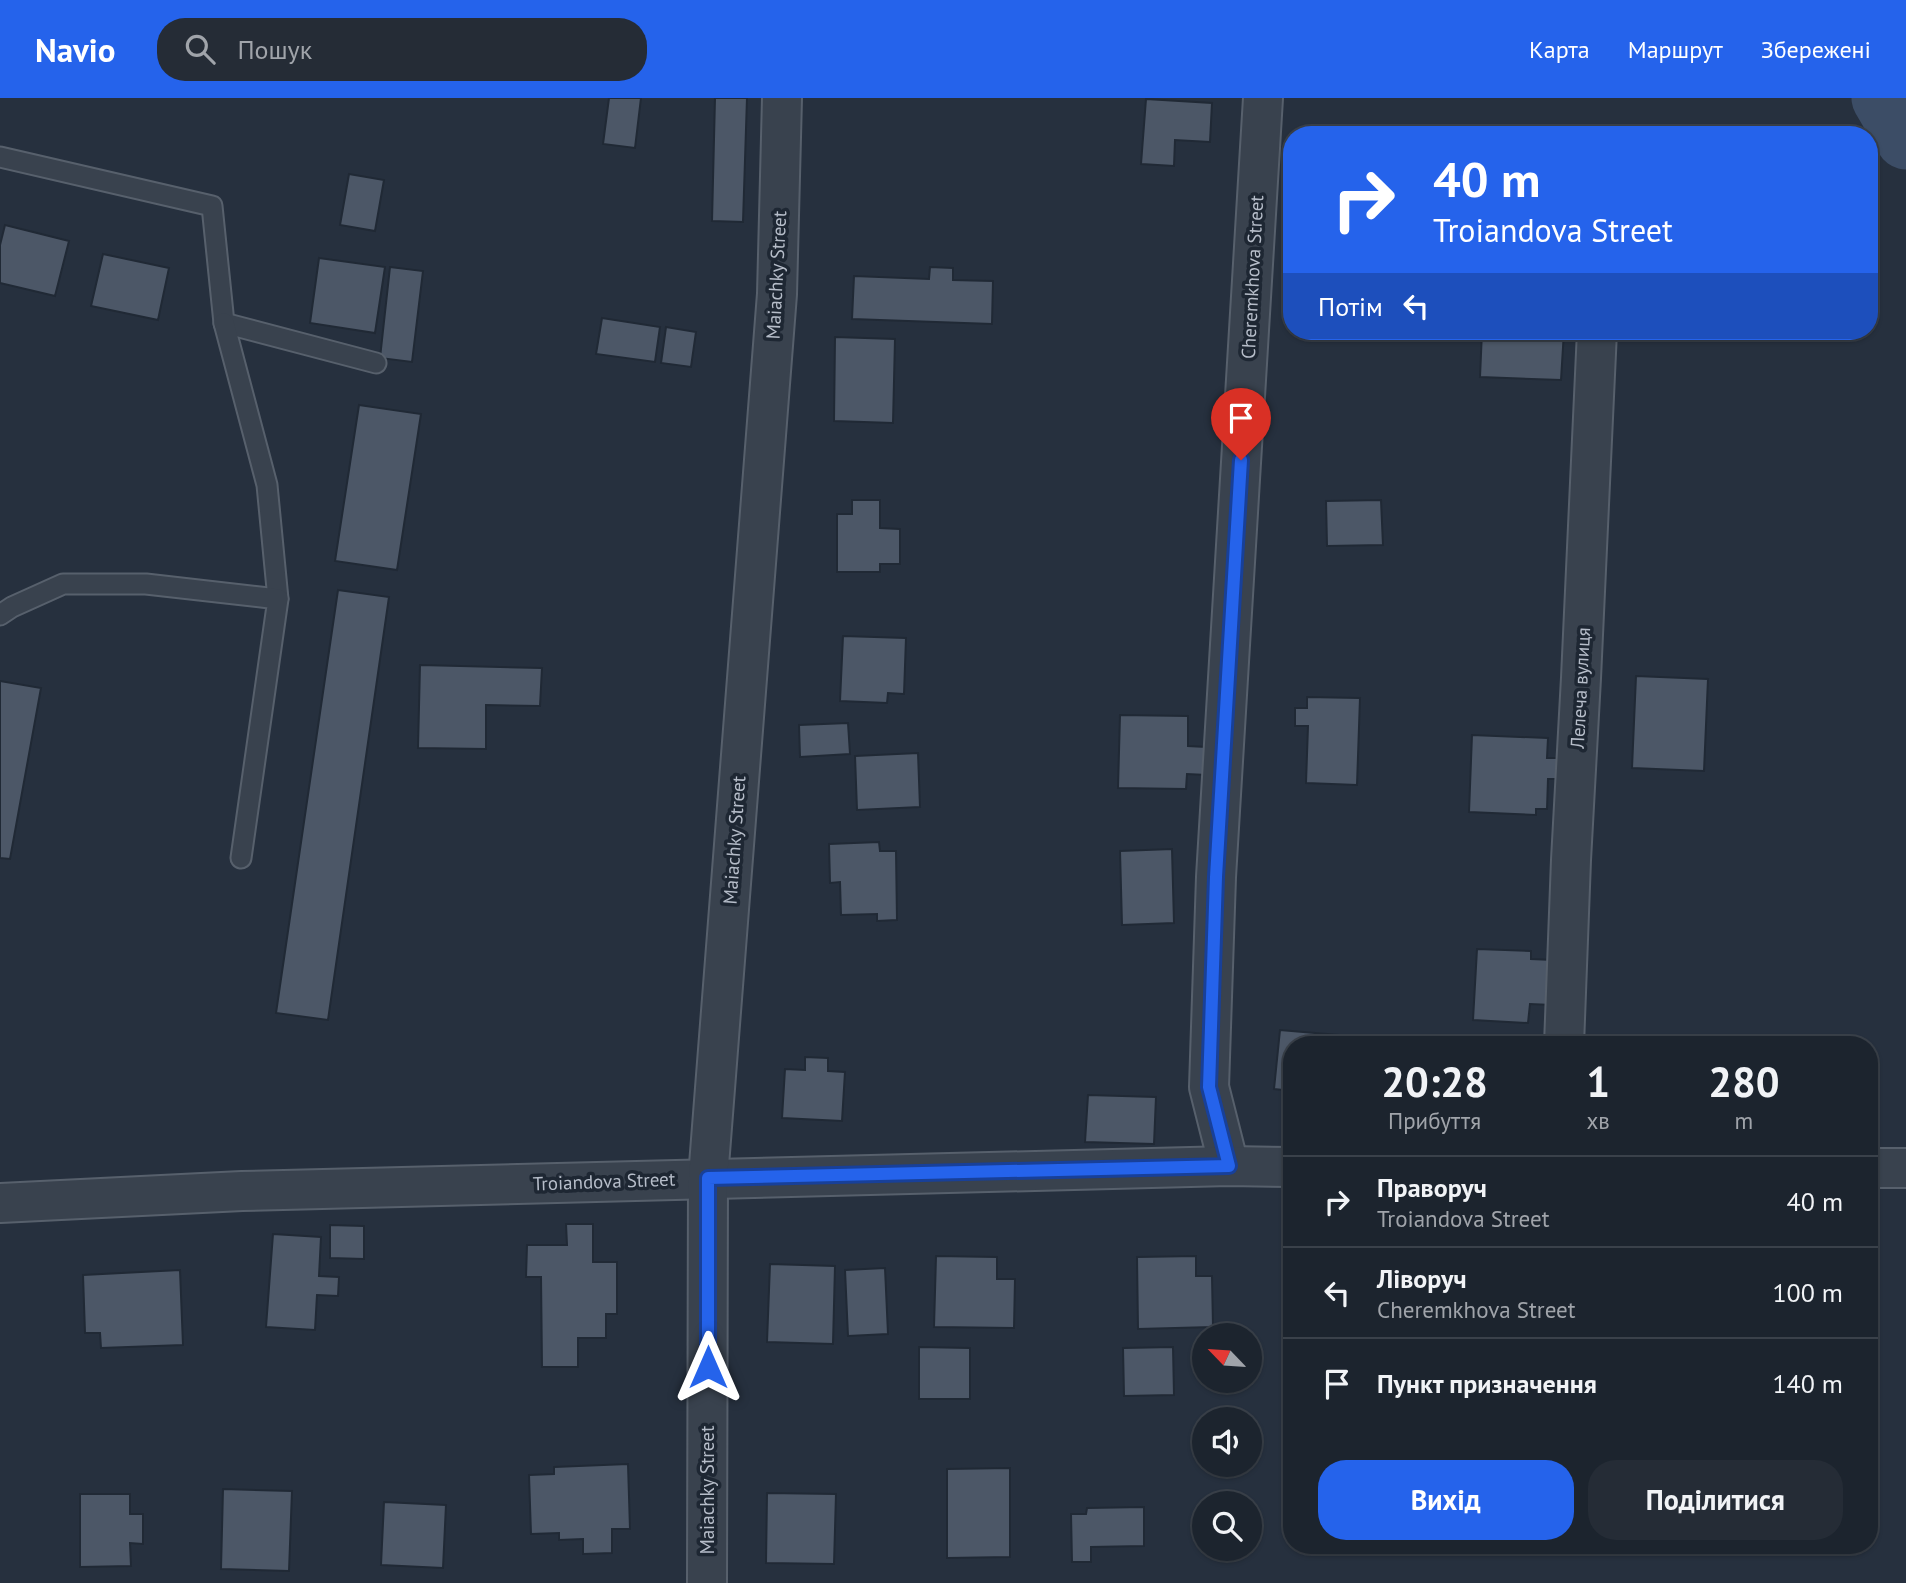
<!DOCTYPE html>
<html lang="uk">
<meta charset="utf-8">
<style>
:root{--surface:#1c242e;--page:#252c36;--text:#f1f3f6;--muted:#a0a4aa;--line:#3a414a;--accent:#2563eb}
body{margin:0;font-family:"PT Sans",sans-serif;background:var(--page);color:var(--text);height:100vh;display:flex;flex-direction:column;font-size:26px;white-space:nowrap}
*{box-sizing:border-box;margin:0}
p{font-size:23px;color:var(--muted)}
.icon{flex:none;width:38px;height:38px;fill:none;stroke:currentColor;stroke-width:2;stroke-linecap:round;stroke-linejoin:round}
.map{position:relative;flex:1;overflow:hidden}
.panel{position:absolute;left:1283px;top:938px;width:595px;height:518px;display:flex;flex-direction:column;background:var(--surface);border-radius:28px;box-shadow:0 2px 5px #0004,0 0 0 2px var(--line)}
.panel>*{flex:none}
.banner{position:absolute;left:1283px;top:28px;width:595px;height:214px;border-radius:28px;box-shadow:0 2px 5px #0004,0 0 0 2px var(--line);background:#2563eb;color:#fff;overflow:hidden}
.needle{width:46px;rotate:295deg}
.tools{position:absolute;left:1192px;top:1225px;display:grid;gap:14px}
.tools a{display:grid;place-items:center;width:70px;height:70px;border-radius:50%;background:var(--surface);box-shadow:0 2px 5px #0004,0 0 0 2px var(--line);font-size:35px}
.pin{position:absolute;display:grid;place-items:center;width:60px;height:60px;color:#fff;margin:-72px -30px;border-radius:50% 50% 50% 0;rotate:-45deg;box-shadow:0 0 7px #0007}
.pin .icon{rotate:45deg}
.me{position:absolute;width:77px;margin:-38px;rotate:0deg;stroke-linejoin:round;filter:drop-shadow(0 0 5px #0008)}
.turn{display:flex;align-items:center;gap:24px;height:147px;padding:0 35px;font-size:32px}
.turn .icon{width:91px;height:91px;stroke-width:2.5}
.turn b{display:block;font-size:49px;line-height:60px}
.then{display:flex;align-items:center;height:66px;padding:0 35px;background:#0003;gap:14px;font-size:26px}
.eta{display:flex;justify-content:space-evenly;align-items:center;height:119px;text-align:center}
.eta b{font-size:42px;font-weight:700;line-height:49px}
.primary-button{display:flex;gap:14px;margin-top:auto;padding:14px 35px}
.primary-button a{flex:1;height:80px;border-radius:28px;background:var(--accent);color:#fff;font-size:28px;font-weight:700;line-height:80px;text-align:center}
.primary-button a+a{background:var(--page);color:var(--text)}
ul{padding:0;list-style:none}
li{display:flex;align-items:center;gap:21px;height:91px;padding:0 35px;border-top:2px solid var(--line)}
li div{flex:1}
li b{display:block;font-size:26px}
li em{font-style:normal}
header{display:flex;align-items:center;gap:42px;box-sizing:border-box;height:98px;padding:0 35px;background:var(--accent);color:#fff}
header strong{font-size:33px}
nav{display:flex;gap:38px;margin-inline-start:auto;font-size:24px}
.search{width:490px;height:63px;background:var(--page);display:flex;align-items:center;gap:18px;box-sizing:border-box;padding:0 24px;border-radius:28px;color:var(--muted);font-size:26px}
.map>svg:first-child{display:block}
</style>
<header>
<strong>Navio</strong>
<div class="search"><svg class="icon" aria-label="search" viewBox="0 0 24 24"><circle cx="10" cy="10" r="6"/><path d="M15 15l6 6"/></svg>Пошук</div>
<nav><a>Карта</a><a>Маршрут</a><a>Збережені</a></nav>
</header>
<div class="map">
<svg width="1906" height="1485" viewBox="0 0 1906 1485">
<rect width="100%" height="100%" fill="#26303e"/>
<g fill="none" stroke-linecap="round" stroke-linejoin="round">
<path stroke="#3c4d66" stroke-width="61" d="M1882,0L1906,41"/>
</g>
<g fill="#4c5767" stroke="#202935" stroke-width="2">
<path d="M609,0H641L635,50L603,46Z"/>
<path d="M715,0H747L743,124L712,123Z"/>
<path d="M1146,1L1212,5L1210,44L1175,42L1174,68L1141,66Z"/>
<path d="M1526,28L1561,30L1560,37H1525Z"/>
<path d="M349,76L384,82L375,133L340,127Z"/>
<path d="M5,127L69,143L55,198L0,185V147Z"/>
<path d="M103,156L169,170L158,222L91,208Z"/>
<path d="M319,160L385,169L375,235L310,225Z"/>
<path d="M390,169L423,173L412,264L380,260Z"/>
<path d="M930,169L953,170V182L993,183L992,226L852,221L854,178L929,181Z"/>
<path d="M602,220L660,229L655,264L596,256Z"/>
<path d="M666,229L696,234L691,269L661,265Z"/>
<path d="M1482,233H1564L1561,282L1480,279Z"/>
<path d="M835,239L895,241L893,325L834,323Z"/>
<path d="M359,307L421,316L397,472L335,463Z"/>
<path d="M852,402H880V430L900,431V466H880V474H837V416H852Z"/>
<path d="M1381,402L1383,447L1327,448L1326,403Z"/>
<path d="M338,492L389,499L328,922L276,915Z"/>
<path d="M843,538L906,540L904,596L888,595L887,605L840,603Z"/>
<path d="M420,567L542,570L540,608L486,607V651L418,650Z"/>
<path d="M1636,578L1708,581L1704,673L1632,670Z"/>
<path d="M0,583L41,590L10,761L0,760Z"/>
<path d="M1307,599L1360,600L1357,687L1306,685L1308,628H1295V610H1307Z"/>
<path d="M1120,617L1188,618V648L1207,649V677L1187,676L1186,691L1118,690Z"/>
<path d="M848,625L850,656L800,659L799,627Z"/>
<path d="M1472,637L1548,640L1547,660H1559L1558,681H1548L1547,711H1536V717L1469,714Z"/>
<path d="M918,655L920,709L857,712L855,658Z"/>
<path d="M879,744L880,753H896L897,822L877,823V816L841,817L840,784L830,785L829,746Z"/>
<path d="M1172,751L1174,825L1122,827L1120,753Z"/>
<path d="M1477,851L1531,853V861L1554,862L1552,907L1530,906L1528,925L1473,922Z"/>
<path d="M1280,932L1338,937L1337,947H1292V993L1274,991Z"/>
<path d="M1862,940L1863,947H1797V942Z"/>
<path d="M805,959L828,960V973L845,974L842,1023L782,1020L785,971L805,972Z"/>
<path d="M1088,997L1156,999L1154,1046L1085,1044Z"/>
<path d="M566,1126H593V1164H617V1216H606V1240H578V1269H542L541,1179H526L527,1147H567Z"/>
<path d="M330,1127L364,1128V1161L330,1160Z"/>
<path d="M273,1136L321,1139L319,1178L339,1179L338,1198L317,1197L315,1232L266,1229Z"/>
<path d="M936,1158L997,1159V1181H1015L1014,1230L934,1229Z"/>
<path d="M1196,1158V1178H1212L1213,1229L1138,1231L1137,1159Z"/>
<path d="M770,1166L835,1168L833,1246L767,1244Z"/>
<path d="M885,1170L888,1236L848,1238L845,1172Z"/>
<path d="M180,1172L183,1247L101,1250L100,1235H85L83,1177Z"/>
<path d="M919,1249L970,1250V1301H919Z"/>
<path d="M1173,1249L1174,1297L1124,1298L1123,1250Z"/>
<path d="M628,1366L630,1431H612V1455L583,1456V1441L559,1442V1435L531,1436L529,1377L554,1376V1369Z"/>
<path d="M1010,1370V1459L947,1460V1371Z"/>
<path d="M223,1391L292,1393L289,1473L221,1471Z"/>
<path d="M767,1395L836,1396L834,1466L766,1465Z"/>
<path d="M80,1396H130V1416H143V1446L130,1445L131,1468L80,1469Z"/>
<path d="M384,1404L446,1407L443,1470L381,1467Z"/>
<path d="M1144,1409V1448L1091,1449V1464H1072L1071,1416H1086L1087,1410Z"/>
<path d="M1448,1447H1499V1452L1448,1453Z"/>
</g>
<g fill="none" stroke-linecap="round" stroke-linejoin="round">
<defs>
<g id="service">
<path d="M0,59L212,108L224,225L376,265"/>
<path d="M224,225L267,387L278,501"/>
<path d="M0,517L12,509L63,486H146L278,501L241,760"/>
</g>
<g id="minor">
<path d="M1564,947L1571,762L1581,580L1597,233"/>
<path d="M1229,1068L1209,989L1216,779L1263,0"/>
<path d="M1869,1070H1906"/>
<path d="M0,1105L242,1093L1229,1068L1292,1069"/>
<path d="M707,1485L708,1080L777,196L782,0"/>
</g>
</defs>
<use href="#service" stroke="#57606c" stroke-width="23"/>
<use href="#minor" stroke="#57606c" stroke-width="42"/>
<use href="#service" stroke="#39424e" stroke-width="19"/>
<use href="#minor" stroke="#39424e" stroke-width="38"/>
</g>
<g fill="none" stroke-linecap="round" stroke-linejoin="round">
<defs>
<path id="route" d="M708,1269V1080L1229,1068L1209,989L1216,779L1241,362"/>
</defs>
<use href="#route" stroke="#184099" stroke-width="18"/>
<use href="#route" stroke="#2563eb" stroke-width="12"/>
</g>
<g text-anchor="middle" dominant-baseline="central" stroke-width="7" stroke-linejoin="round" paint-order="stroke">
<g font-size="19" fill="#b6bdc9" stroke="#1e2733">
<text transform="translate(776 177) rotate(-87)">Maiachky Street</text>
<text transform="translate(1252 179) rotate(-87)">Cheremkhova Street</text>
<text transform="translate(1580 590) rotate(-87)">Лелеча вулиця</text>
<text transform="translate(734 742) rotate(-86)">Maiachky Street</text>
<text transform="translate(604 1083) rotate(-2)">Troiandova Street</text>
<text transform="translate(707 1392) rotate(-90)">Maiachky Street</text>
</g>
</g>
</svg>
<div class="tools">
<a><svg class="needle" viewBox="-14 -14 28 28"><path d="M0-13l5 13h-10z" fill="#e53935"/><path d="M0 13l5-13h-10z" fill="#a0a4aa"/></svg></a>
<a><svg class="icon" aria-label="sound" viewBox="0 0 24 24"><path d="M4 9h4l5-4v14l-5-4H4zM17 9q2 3 0 6"/></svg></a>
<a><svg class="icon" aria-label="search" viewBox="0 0 24 24"><circle cx="10" cy="10" r="6"/><path d="M15 15l6 6"/></svg></a>
</div>
<div class="pin" style="left:1241px;top:362px;background:#d93025"><svg class="icon" aria-label="arrive" viewBox="0 0 24 24"><path d="M6 21V4h12l-3 4 3 4H6"/></svg></div>
<svg class="me" style="left:708px;top:1269px" viewBox="-20 -20 40 40"><path d="M0-17L14 15 0 8-14 15z" fill="#2563eb" stroke="#fff" stroke-width="4"/></svg>
<div class="banner">
<div class="turn"><svg class="icon" aria-label="right" viewBox="0 0 24 24"><path d="M7 20v-9h11M14 6l5 5-5 5"/></svg><div><b>40 m</b>Troiandova Street</div></div>
<div class="then">Потім<svg class="icon" aria-label="left" viewBox="0 0 24 24"><path d="M17 20v-9H6M10 6l-5 5 5 5"/></svg></div>
</div>
<section class="panel">
<div class="eta">
<div><b>20:28</b><p>Прибуття</p></div>
<div><b>1</b><p>хв</p></div>
<div><b>280</b><p>m</p></div>
</div>
<ul>
<li><svg class="icon" aria-label="right" viewBox="0 0 24 24"><path d="M7 20v-9h11M14 6l5 5-5 5"/></svg><div><b>Праворуч</b><p>Troiandova Street</p></div><em>40 m</em></li>
<li><svg class="icon" aria-label="left" viewBox="0 0 24 24"><path d="M17 20v-9H6M10 6l-5 5 5 5"/></svg><div><b>Ліворуч</b><p>Cheremkhova Street</p></div><em>100 m</em></li>
<li><svg class="icon" aria-label="arrive" viewBox="0 0 24 24"><path d="M6 21V4h12l-3 4 3 4H6"/></svg><div><b>Пункт призначення</b></div><em>140 m</em></li>
</ul>
<div class="primary-button"><a>Вихід</a><a>Поділитися</a></div>
</section>
</div>
